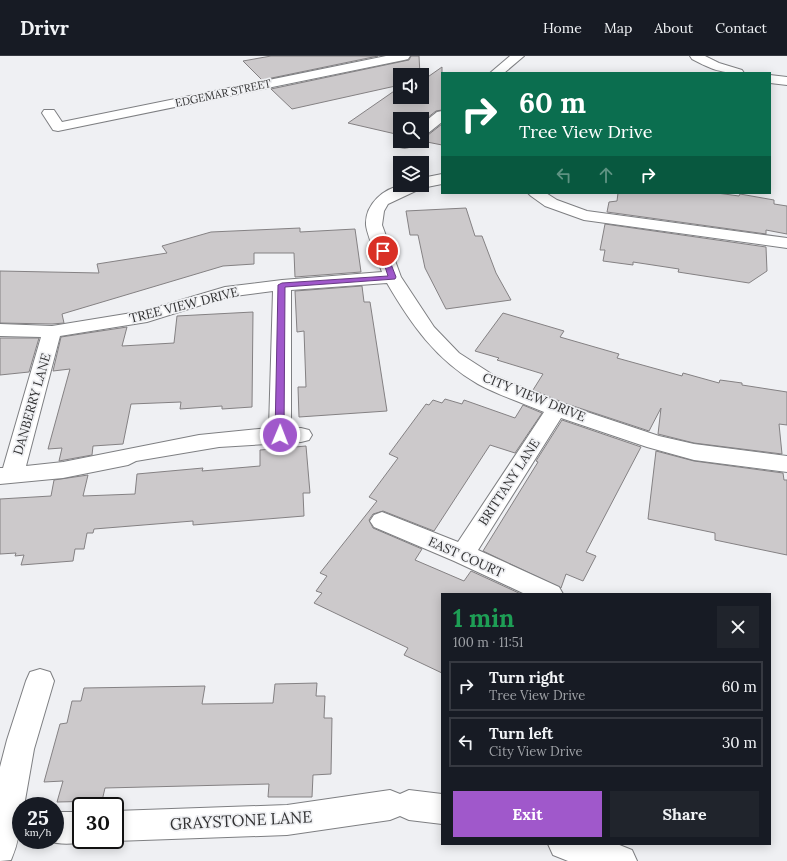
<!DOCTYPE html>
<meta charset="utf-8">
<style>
:root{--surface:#171b24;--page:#20242c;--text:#f1f3f6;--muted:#9ea1a6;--line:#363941;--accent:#a058cb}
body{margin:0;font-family:Lora,serif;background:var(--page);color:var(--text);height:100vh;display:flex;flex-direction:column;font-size:15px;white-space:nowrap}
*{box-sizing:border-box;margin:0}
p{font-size:13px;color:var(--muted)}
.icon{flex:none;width:22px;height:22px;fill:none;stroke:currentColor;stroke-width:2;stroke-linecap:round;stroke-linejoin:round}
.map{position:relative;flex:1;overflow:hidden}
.sheet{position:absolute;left:441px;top:537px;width:330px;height:252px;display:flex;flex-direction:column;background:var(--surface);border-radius:0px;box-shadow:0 2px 10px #0003}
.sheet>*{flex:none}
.guide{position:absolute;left:441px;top:16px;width:330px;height:122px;border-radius:0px;box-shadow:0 2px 10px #0003;background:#0b6e4f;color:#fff;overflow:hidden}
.tools{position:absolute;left:393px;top:12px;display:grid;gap:8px}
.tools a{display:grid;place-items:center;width:36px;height:36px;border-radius:0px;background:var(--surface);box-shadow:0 2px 10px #0003;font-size:20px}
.speed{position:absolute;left:12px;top:741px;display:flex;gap:8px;font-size:20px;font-weight:700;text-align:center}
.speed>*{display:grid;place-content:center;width:52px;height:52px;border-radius:50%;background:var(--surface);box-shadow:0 2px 10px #0003;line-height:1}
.speed small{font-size:10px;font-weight:400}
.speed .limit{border:2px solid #111;border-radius:6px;background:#fff;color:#111}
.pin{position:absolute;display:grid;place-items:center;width:34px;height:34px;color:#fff;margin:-17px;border:2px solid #fff;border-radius:50%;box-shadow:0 1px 4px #0007}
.me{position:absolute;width:44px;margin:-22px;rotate:1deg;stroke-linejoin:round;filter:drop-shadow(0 0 3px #0008)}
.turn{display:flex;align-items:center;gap:14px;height:84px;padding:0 12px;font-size:18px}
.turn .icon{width:52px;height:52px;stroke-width:2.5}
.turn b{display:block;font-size:28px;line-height:34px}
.lanes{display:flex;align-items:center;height:38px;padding:0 12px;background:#0003;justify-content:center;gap:20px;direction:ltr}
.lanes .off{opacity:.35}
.round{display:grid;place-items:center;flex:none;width:42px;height:42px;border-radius:0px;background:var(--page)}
.overview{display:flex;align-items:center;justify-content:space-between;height:68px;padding:0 12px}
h1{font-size:24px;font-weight:700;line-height:30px;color:#1e9e55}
.button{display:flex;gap:8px;margin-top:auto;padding:8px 12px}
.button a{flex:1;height:46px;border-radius:0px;background:var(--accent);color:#fff;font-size:16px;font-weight:700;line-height:46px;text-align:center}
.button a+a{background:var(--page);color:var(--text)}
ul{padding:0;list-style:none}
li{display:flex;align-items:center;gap:12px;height:50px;margin:0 8px 6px;padding:0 4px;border:2px solid var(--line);border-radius:0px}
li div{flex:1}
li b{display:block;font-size:15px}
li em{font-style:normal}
header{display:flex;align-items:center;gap:24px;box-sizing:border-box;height:56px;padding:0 20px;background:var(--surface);border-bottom:1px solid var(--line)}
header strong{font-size:19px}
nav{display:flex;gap:22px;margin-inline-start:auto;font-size:14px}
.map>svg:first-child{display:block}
</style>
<header>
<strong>Drivr</strong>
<nav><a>Home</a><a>Map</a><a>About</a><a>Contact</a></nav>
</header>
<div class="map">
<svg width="787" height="805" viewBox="0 0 787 805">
<rect width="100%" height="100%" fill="#eff0f3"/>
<g fill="#ccc9cb" stroke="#848183">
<path d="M271,0H378L262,24L243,5Z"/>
<path d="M411,0H419L420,19H400V29L292,53L271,33L404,5L409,4Z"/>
<path d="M442,11V54L436,55L422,66V63H400V79L348,67L400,31V41H422V25Z"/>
<path d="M442,68V89L422,85V80L428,79Z"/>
<path d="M618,137H717L739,140L740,138L774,144V148L787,150V178L766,174V178L607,156L609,146L617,145Z"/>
<path d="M466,152L475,180H482L496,217L511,244L446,253L425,212L418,179H410L406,155Z"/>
<path d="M605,168L766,191L767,215L749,227L678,216L679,213L633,206V209L603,205L605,194H600Z"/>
<path d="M300,172V176L355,173L361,216L295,221L294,197H254V208L223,210L62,258L64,267L52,268L0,267V215L99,217L97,208L167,197L162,190L211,176Z"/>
<path d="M362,230L364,246H370L387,355L299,361L298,331H306L304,275L297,276L295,235Z"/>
<path d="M253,256L252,351L222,353V350L180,353L181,346L131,348L123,388L93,390L92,399L59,405L62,392L48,393L70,313L53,315L61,281L127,271L122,290L174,287L177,260Z"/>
<path d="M503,257L564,275L560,281L619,298L617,302L682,320L683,317L719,327L720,324L742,327V329L787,336V369L779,368L782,398L694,387L658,378L661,352L649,375L564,347L533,334L543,318L497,304L499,302L475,295Z"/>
<path d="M0,282H39L29,316L0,319Z"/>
<path d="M445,343L462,348L464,344L515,362L523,349L542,357L515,397L490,389L434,475L383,455L373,458L369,464L373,472L422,493L415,504L464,525L471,515L521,538H442V617L404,599L408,592L314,547L322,537L316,535L327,520L320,517L377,445L369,441L398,402L389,398L426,348L429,349L433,344L442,347Z"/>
<path d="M562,364L641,391L586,496L596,500L583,525L566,518L561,532L483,495L538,406L536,405Z"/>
<path d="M306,390L310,437H303L304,460L193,469V465L94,473L93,477H87L84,493H75L73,505L21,509L24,499L15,500L16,497L0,498V443L51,440L54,424L88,419L83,440L135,438L137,418L203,412L202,415L260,410V394Z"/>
<path d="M656,395L694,405L783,417L784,424H787V499L715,484V477L648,463Z"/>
<path d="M317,627L316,640H325L324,662H332L331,718L313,719L312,741H268L269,728L105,732L102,745L57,746L63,725L44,726L60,668L67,667L72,645H81L84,632L205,630L202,648L273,647L275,628Z"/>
</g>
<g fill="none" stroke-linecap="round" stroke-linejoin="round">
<defs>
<g id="street">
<path d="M386,0H410L408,3L404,4L58,75L53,74L42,57L44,54H54L62,66Z"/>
<path d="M510,0H524L504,17H490Z"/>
<path d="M690,0H705L719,7L742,14L744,17C720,17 713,14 692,3Z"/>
<path d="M770,19L787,21V29L770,27Z"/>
<path d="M442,55V66L427,78L422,79V68L437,56Z"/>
<path d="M400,85H416C412,91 407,93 400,91L398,88Z"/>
<path d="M442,118V128L422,132L388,148L384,155L382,169L401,221L434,271L459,297L493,319L563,348L659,380L694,388L787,400V416L694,404L647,391L561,362L478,494L559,531L563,538H525L454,505L374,471L370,465L374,459L382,456L458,486L544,356C523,347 498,339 478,328C436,304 411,268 387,227L291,234V372H301L309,374L312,379L309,384L301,386L219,391L136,405L128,409L63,422L0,428V412H3L41,281L0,280V268L52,270L144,255L225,231L282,224L382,216C378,205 367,179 366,169C365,148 384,132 403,129C409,128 416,129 422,129V122ZM273,235L269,372L199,379L63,406L26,410L60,280L147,266L227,241Z"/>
<path d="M528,137H546L557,144L587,155L787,182V192L584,164L545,150L531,140Z"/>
<path d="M40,613L50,616L54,625L34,693L24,750H21C21,769 19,786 11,804L0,805V711L7,684L26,625L30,616Z"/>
<path d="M390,734L400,738L409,734L442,738V768L409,764L400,760L390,764L287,779L115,785L111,784H115V755L287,749Z"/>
<path d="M55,756H81V784H87C75,789 58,789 47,784H55Z"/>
<path d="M548,788H617L632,794L637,805H568L553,799Z"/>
</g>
</defs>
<use href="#street" stroke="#7e7f82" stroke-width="2"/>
<use href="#street" fill="#fff" fill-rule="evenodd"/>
</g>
<path fill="#a058cb" stroke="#683984" d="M383,193L386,195L396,221L395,223L285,231L284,379L280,382L277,381L275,379L278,229L282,227L388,220L380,195Z"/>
<g text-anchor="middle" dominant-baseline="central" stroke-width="3.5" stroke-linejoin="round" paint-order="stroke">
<g font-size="11" fill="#313132" stroke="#eff0f3">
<text transform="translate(223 37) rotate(-12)">EDGEMAR STREET</text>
</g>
<g font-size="13" fill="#313132" stroke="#eff0f3">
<text transform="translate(184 249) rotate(-14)">TREE VIEW DRIVE</text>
<text transform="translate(534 341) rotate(22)">CITY VIEW DRIVE</text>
<text transform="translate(32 348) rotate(-74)">DANBERRY LANE</text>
<text transform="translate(509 426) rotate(-57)">BRITTANY LANE</text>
<text transform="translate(466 501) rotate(24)">EAST COURT</text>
</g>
<g font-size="16" fill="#313132" stroke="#eff0f3">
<text transform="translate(241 764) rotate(-3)">GRAYSTONE LANE</text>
</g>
</g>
</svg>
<div class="tools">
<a><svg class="icon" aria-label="sound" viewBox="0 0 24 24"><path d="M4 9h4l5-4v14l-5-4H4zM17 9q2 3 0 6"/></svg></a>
<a><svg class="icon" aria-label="search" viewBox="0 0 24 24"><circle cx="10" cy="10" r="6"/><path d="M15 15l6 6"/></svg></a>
<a><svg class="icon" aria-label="layers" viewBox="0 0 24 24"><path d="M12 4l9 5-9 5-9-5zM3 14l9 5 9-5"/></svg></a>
</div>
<div class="speed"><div>25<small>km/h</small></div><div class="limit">30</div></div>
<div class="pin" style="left:383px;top:195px;background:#d93025"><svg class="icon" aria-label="arrive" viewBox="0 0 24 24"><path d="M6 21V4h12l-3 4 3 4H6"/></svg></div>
<svg class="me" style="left:280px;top:379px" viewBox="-20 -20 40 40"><circle r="17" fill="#a058cb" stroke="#fff" stroke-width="3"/><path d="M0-11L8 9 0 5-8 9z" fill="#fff"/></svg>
<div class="guide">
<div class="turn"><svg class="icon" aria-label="right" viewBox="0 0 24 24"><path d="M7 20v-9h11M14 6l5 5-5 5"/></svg><div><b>60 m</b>Tree View Drive</div></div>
<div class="lanes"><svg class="icon off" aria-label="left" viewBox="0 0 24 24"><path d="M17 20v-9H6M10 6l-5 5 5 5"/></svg><svg class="icon off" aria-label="ahead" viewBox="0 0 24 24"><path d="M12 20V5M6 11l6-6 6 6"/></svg><svg class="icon" aria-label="right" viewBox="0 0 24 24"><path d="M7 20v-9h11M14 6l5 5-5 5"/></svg></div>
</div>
<section class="sheet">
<div class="overview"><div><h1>1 min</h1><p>100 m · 11:51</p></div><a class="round"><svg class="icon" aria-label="close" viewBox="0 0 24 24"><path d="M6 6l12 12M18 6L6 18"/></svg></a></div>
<ul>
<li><svg class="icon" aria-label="right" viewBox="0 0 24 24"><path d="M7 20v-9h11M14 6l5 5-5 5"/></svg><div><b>Turn right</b><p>Tree View Drive</p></div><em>60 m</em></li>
<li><svg class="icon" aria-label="left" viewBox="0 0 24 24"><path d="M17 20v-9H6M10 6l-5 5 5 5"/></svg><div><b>Turn left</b><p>City View Drive</p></div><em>30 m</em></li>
</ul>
<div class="button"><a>Exit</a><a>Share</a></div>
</section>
</div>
